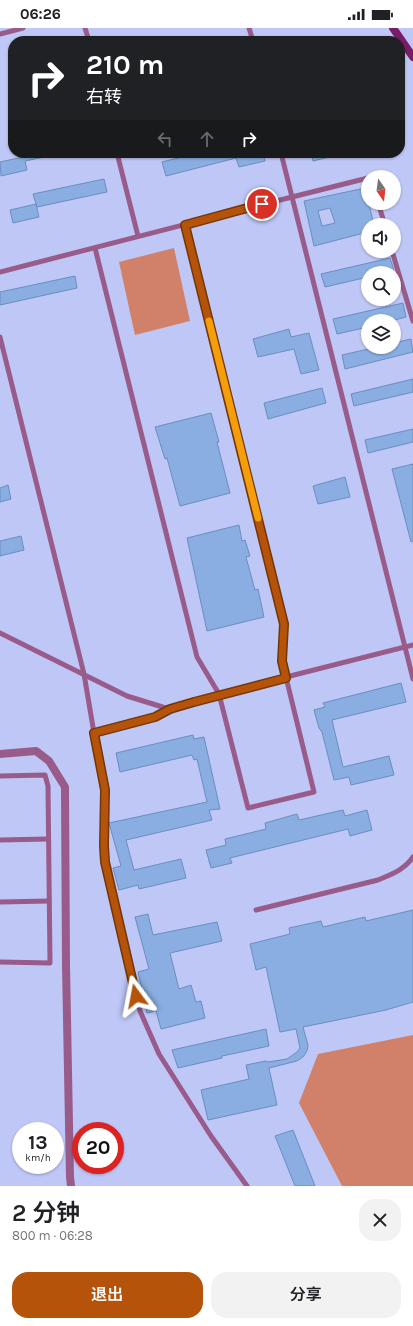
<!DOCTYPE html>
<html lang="zh">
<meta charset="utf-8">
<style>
:root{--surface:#fff;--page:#f2f2f2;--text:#202124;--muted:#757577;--accent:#b45309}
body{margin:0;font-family:Karla,"Noto Sans SC",sans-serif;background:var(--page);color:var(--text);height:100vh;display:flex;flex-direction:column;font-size:15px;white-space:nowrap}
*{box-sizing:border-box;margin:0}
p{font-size:13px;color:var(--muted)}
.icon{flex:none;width:22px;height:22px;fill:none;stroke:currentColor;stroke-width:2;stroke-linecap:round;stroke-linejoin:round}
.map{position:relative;height:1158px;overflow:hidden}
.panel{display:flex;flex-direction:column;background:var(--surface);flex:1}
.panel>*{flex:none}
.guide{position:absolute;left:8px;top:8px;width:397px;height:122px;border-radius:16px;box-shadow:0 1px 3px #0004;background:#202124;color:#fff;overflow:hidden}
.needle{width:26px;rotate:166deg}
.tools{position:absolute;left:361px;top:142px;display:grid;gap:8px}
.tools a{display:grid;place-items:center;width:40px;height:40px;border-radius:50%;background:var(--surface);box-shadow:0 1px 3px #0004;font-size:20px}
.speed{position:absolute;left:12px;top:1094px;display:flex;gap:8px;font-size:20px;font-weight:700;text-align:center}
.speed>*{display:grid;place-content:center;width:52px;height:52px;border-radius:50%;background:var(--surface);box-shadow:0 1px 3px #0004;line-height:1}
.speed small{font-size:10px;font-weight:400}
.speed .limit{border:6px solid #d22;background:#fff;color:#111}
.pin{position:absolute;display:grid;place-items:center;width:34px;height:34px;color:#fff;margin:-17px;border:2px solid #fff;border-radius:50%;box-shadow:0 1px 4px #0007}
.me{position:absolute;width:44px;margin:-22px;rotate:347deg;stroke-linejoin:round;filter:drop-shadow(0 0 3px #0008)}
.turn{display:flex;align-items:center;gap:14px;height:84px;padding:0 12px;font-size:18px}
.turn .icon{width:52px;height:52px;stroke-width:2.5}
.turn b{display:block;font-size:28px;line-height:34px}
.lanes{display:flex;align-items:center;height:38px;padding:0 12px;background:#0003;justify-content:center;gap:20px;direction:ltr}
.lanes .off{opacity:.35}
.round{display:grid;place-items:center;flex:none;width:42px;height:42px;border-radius:16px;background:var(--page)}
.headline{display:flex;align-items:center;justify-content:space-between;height:68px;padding:0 12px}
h1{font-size:24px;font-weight:600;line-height:30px}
.primary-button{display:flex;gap:8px;margin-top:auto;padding:8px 12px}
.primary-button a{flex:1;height:46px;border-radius:16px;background:var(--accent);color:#fff;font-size:16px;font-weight:600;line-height:46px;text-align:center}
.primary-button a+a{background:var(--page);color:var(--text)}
.status{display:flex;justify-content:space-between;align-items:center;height:28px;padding:0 20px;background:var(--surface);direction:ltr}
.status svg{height:11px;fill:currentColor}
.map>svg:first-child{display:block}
</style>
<div class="status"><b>06:26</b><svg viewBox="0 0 49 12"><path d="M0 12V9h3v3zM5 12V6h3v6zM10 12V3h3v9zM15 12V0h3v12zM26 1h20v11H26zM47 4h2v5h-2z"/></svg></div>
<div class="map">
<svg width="413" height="1158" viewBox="0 0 413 1158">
<rect width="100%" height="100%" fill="#bfc7f7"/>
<g fill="#d1816a">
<path d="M174,220L190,293L135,307L119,234Z"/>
<path d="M413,1007V1158H342L299,1075L318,1026Z"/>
</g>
<g fill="#8aaee2" stroke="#6b8dbf" fill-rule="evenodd">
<path d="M22,125H49V128L25,133L27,142L1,148L0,134L23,129Z"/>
<path d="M198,125H263L265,133L239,139L236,130L166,148L162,134Z"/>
<path d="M311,125H334V128L313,133Z"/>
<path d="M104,151L107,164L37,179L33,166Z"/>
<path d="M365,160L374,197H368V204L314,218L304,173ZM330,180L335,195L322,198L318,183Z"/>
<path d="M36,176L39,189L13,195L10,182Z"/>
<path d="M390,230L394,242L383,245H368V249L325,259L321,246Z"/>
<path d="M75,248L77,260L0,277V264Z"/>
<path d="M403,275L406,289L391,293H368V299L337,306L333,291Z"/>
<path d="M289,301L291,309L309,305L319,342L301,346L294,321L258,329L253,311Z"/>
<path d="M411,311L413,324L345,341L342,327L377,319H394V315Z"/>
<path d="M413,351V364L354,378L351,366Z"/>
<path d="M322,360L326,375L268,391L264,375Z"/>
<path d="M211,385L219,414H217L230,465L180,478L167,430L165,431L155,399Z"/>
<path d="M413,401V414L368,425L365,412Z"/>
<path d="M413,436V513L411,514L392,441Z"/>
<path d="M345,449L350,469L318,476L313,458Z"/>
<path d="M8,457L11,471L0,474V460Z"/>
<path d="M239,497L242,513L245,512L250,528L246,529L255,562L258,561L264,589L207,603L187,510Z"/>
<path d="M21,508L24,522L0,528V513Z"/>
<path d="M401,655L406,674L332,692L343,739L389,728L394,747L351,757L349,749L334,752L322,704L319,700L314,682L325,679L323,675Z"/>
<path d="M193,707L194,711L204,709L220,781L209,782L212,792L126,812L134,842L181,831L186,850L139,861L138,857L119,862L113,840L121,838L109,795L207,774L197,731L194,732L192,727L120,744L116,725Z"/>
<path d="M343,782L345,788L367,782L372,802L350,808L348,801L230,830L232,835L211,840L206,822L226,817L225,811L266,801L265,795L297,786L299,792Z"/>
<path d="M413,882V974L386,982L303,999L308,1017L307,1023L303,1029L297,1033L269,1040L277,1077L208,1092L201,1062L249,1051L246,1037L266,1033L268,1034L287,1031L297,1024L300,1020L296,1001L280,1004L266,939L256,942L250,916L290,906L289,900L321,893L323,899L365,889L366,893Z"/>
<path d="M148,886L153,907L217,894L222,913L170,925L179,961L191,957L196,974L201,973L205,990L161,1001L156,983L147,985L138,944L149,941L135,889Z"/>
<path d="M266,1001L269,1018L222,1028V1030L178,1040L172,1022Z"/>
<path d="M293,1102L315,1158H295L275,1108Z"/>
</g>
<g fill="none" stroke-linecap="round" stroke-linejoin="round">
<g stroke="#995b89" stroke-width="5">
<path d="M85,0L89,13"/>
<path d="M249,0L253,13"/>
<path d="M0,6L23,0"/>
<path d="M117,125L138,208"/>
<path d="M281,125L413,651"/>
<path d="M378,175L385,197"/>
<path d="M95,220L197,629L219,666L248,780L314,764L282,633L284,596L185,197"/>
<path d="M392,223L413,293"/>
<path d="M0,244L292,169L368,150"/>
<path d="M0,309L84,646L94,705"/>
<path d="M0,605L127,668L169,681L219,666L413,617"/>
<path d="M169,681L155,689L94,705L105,762L104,818L105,834L140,983L159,1026L211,1108L247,1158"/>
<path d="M0,748L45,747L48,758L50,935L0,934"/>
<path d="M0,812L48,811"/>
<path d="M0,874L49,873"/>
<path d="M256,882L378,852C392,846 404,842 413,829"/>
</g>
<path stroke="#995b89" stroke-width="8" d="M0,726L36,723L49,733L65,759L66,937L70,1149L71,1158"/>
<path stroke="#7a1d68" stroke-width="8" d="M393,0L413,29"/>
</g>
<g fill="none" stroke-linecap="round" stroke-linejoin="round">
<defs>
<path id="route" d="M136,968L105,834L104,818L105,762L94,705L155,689L170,681L194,674L286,650L282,633L284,596L185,197L262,176"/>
</defs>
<use href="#route" stroke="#753606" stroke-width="10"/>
<use href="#route" stroke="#b45309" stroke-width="7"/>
<path stroke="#f59e0b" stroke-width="7" d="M209,293L258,490"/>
</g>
</svg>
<div class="tools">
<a><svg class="needle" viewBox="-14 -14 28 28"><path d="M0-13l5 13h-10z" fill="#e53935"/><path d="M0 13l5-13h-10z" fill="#757577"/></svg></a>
<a><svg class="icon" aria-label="sound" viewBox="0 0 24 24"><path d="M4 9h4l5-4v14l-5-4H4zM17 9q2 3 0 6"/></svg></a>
<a><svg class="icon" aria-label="search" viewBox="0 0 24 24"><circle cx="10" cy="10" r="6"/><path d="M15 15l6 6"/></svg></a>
<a><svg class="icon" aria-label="layers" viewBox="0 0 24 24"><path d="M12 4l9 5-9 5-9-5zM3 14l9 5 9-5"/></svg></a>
</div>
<div class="speed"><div>13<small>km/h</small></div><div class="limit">20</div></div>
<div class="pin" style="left:262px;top:176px;background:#d93025"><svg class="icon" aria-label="arrive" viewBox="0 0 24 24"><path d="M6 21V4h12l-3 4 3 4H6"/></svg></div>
<svg class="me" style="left:136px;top:968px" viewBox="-20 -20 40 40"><path d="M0-17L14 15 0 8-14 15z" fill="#b45309" stroke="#fff" stroke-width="4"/></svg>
<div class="guide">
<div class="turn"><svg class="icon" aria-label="right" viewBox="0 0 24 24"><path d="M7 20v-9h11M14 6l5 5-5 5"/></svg><div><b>210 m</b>右转</div></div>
<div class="lanes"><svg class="icon off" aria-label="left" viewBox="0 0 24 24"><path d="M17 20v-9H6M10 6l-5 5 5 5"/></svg><svg class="icon off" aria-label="ahead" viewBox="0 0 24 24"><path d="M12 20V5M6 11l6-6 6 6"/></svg><svg class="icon" aria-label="right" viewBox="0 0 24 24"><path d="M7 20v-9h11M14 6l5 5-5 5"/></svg></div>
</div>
</div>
<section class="panel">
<div class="headline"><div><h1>2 分钟</h1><p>800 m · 06:28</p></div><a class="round"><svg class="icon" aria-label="close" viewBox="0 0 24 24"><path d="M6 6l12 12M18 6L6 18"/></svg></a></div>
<div class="primary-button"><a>退出</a><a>分享</a></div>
</section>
